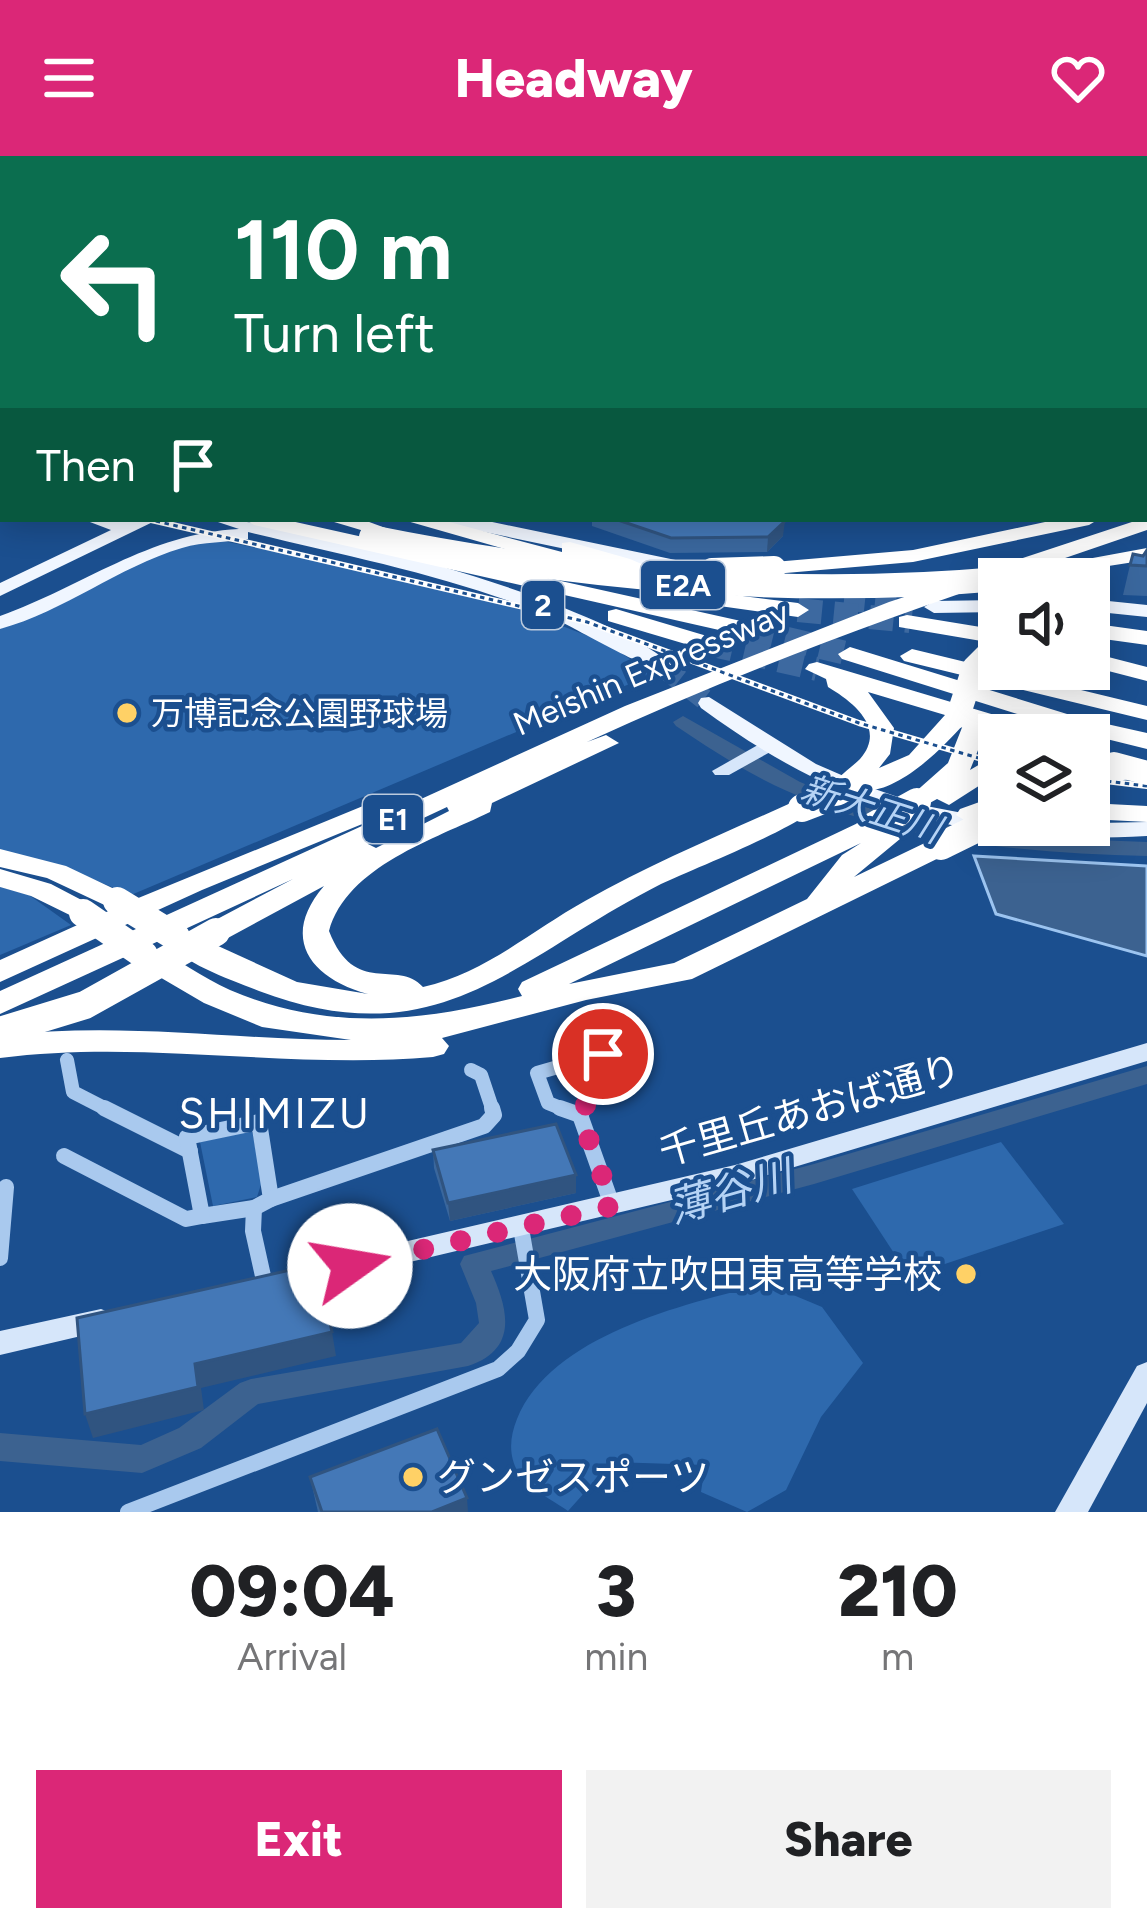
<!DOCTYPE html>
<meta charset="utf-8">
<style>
:root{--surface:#fff;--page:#f2f2f2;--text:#202124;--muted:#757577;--accent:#db2777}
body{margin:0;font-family:Figtree,"Noto Sans JP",sans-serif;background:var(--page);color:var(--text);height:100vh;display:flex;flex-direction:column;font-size:45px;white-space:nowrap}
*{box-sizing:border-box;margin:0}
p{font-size:39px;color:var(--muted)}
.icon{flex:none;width:66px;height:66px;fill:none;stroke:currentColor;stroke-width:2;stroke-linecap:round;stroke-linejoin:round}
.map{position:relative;height:1356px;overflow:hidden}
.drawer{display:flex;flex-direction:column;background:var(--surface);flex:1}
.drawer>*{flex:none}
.hud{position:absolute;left:0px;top:0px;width:1149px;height:366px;box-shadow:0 6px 30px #0003;background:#0b6e4f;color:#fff;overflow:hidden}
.tools{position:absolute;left:978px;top:402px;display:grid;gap:24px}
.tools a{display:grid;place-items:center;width:132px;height:132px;border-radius:0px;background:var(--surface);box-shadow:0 6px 30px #0003;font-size:60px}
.pin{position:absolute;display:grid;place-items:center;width:102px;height:102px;color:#fff;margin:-51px;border:6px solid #fff;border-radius:50%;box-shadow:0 3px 12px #0007}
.me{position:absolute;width:132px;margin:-66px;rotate:77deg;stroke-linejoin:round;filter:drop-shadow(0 0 9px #0008)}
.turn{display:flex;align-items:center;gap:42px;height:252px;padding:0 36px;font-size:54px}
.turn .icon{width:156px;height:156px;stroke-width:2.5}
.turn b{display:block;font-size:84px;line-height:102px}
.then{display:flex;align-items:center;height:114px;padding:0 36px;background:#0003;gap:24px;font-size:45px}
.eta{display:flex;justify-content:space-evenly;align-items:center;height:204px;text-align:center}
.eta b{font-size:72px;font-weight:800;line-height:84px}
.cta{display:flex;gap:24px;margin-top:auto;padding:24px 36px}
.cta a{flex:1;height:138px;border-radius:0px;background:var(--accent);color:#fff;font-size:48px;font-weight:800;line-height:138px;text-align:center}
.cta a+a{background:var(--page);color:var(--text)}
header{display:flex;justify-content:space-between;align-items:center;height:156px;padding:0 36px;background:var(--accent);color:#fff;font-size:54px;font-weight:800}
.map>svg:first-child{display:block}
</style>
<header><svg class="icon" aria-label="menu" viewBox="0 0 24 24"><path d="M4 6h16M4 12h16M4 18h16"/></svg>Headway<svg class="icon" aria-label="heart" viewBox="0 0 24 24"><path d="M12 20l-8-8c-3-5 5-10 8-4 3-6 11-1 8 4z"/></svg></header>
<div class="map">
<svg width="1147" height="1356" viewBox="0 0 1147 1356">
<rect width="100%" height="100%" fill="#1b4f8f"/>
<g fill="#2e69ad">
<path d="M0,0H407L415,3H3V246Z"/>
<path d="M218,384L473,436L604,486L653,518L131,739L61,710L0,697V473L166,394Z"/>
<path d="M0,731L29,739L71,769L0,799Z"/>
<path d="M252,975L262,1025L257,1041L213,1050L200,986Z"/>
<path d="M1001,986L1064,1068L909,1120L852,1033Z"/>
<path d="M767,1128L822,1151L863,1207L821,1261L786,1334L747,1356L701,1336L705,1309L612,1306L568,1355C554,1345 526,1331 518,1316C508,1299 510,1280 517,1263C551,1179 686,1147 767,1128Z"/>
</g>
<path fill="#3c6290" stroke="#9cc4f0" stroke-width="3" d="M974,700L1147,710V800L996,758Z"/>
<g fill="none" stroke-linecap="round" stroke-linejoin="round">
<g fill="#3c6290" fill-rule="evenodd">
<path d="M683,560L800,626L855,648L907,663L1021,681L1147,686V700C1024,697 901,686 787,635C748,618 712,594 676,570L673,566Z"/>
<path d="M1147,910V928L814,1028L491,1115C508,1153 519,1193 468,1210L258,1248L201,1292L142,1317L0,1305V1277L141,1289L179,1272L240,1227L251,1223L461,1187L479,1167L476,1147L460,1108L464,1100L814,1008Z"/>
</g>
<g stroke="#3d69a0" stroke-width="21" stroke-dasharray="21 10" stroke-linecap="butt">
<path d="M844,444L913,451"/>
<path d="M663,511L709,547"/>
</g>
<g stroke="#3d69a0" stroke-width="24" stroke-dasharray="24 12" stroke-linecap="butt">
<path d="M798,454L910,465"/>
<path d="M750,474L850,498"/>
<path d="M709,488L817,513"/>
</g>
<g stroke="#a9c9ee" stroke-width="6">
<path d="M1025,0L1037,3"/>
<path d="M508,3H523"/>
<path d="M644,3L655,0"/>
</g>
<g stroke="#a9c9ee" stroke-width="14">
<path d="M67,904L73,936L110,955"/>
<path d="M471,914L481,919L493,955"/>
<path d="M568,955L548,947L537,917L603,898L608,909L582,955"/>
</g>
<g stroke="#a9c9ee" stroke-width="16">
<path d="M104,952L190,995"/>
<path d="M560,952L580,959"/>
<path d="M580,959L612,1049"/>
<path d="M580,959L584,952"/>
<path d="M259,966L271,1043L254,1052L202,1060L187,981Z"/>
<path d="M64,1000L186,1063L202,1060"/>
<path d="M271,1043L484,970L494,959L492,952"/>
<path d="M254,1052L253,1075L265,1129"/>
<path d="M0,1102L6,1031"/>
<path d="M128,1356L498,1213L518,1195L537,1164L521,1072"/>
</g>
<g fill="#d6e6fa" fill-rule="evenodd">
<rect x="1146" y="109" width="1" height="8"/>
<path d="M765,585L775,591L772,595L729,619H715L712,615Z"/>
<path d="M1147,887V905L735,1029L296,1133L286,1130L282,1122L286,1114L296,1111L735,1009Z"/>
<path d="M101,1153L111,1157L115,1165L111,1173L0,1199V1175Z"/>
<path d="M1147,1206V1247L1088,1356H1055L1137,1210Z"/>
</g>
<g fill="#f0f6ff" fill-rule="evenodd">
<path d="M410,0H427L430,3H413Z"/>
<path d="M0,253L3,254V264L0,263Z"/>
<rect x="0" y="322" width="3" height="11"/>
<path d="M82,363H159L0,440V427L111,374Z"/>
<path d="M209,363C300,363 610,448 674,511L670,515C652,518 578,473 553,462C456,421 351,401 248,376V383C226,387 204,385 182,392C118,411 65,455 0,473V460C82,431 149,377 239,373Z"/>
<path d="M442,363H478L719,413L729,419L719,425L451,369Z"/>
<path d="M1089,443L1147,449V461L1089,455Z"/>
<path d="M999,444V456L934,457L924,451L934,445Z"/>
<path d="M709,541L816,608L869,631L921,649L999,664V669L1147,666V680C970,690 845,658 701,552L698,547L701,542Z"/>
</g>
<g fill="#fff" fill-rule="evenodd">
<rect x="0" y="268" width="3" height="12"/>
<path d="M0,291L3,292V304L0,303Z"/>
<path d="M1147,340V353H1146V340Z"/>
<path d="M1147,361V374L1033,413L1147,392V404L1025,423V415C878,465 729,520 587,586L606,579L619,587L492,647L490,656C435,683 347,710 329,775C355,842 397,802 423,831C485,817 531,775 585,745C652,707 723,678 793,646H811L815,652C797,672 693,713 661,728C513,803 440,903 259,835C229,823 184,808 163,783L148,790C177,801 202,822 230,834C328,876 423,866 522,840L518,833L522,826L860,666H880L883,672L893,670L906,678L854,721L931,684H951L955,690L951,696L692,823L586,844L442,882L449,890L444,898L433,901C288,914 145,883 0,902V880C118,865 232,884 351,884L262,871L204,847L134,806L129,799L0,858V835L625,550L889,446ZM447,651L449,655L376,692L368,688ZM861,687L842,699L807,743L674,807L569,828ZM293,723L206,769L202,776L206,783H226L324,730C280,781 309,822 368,838L297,826L183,774Z"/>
<path d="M244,363H282L750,467L761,474L750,481L254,369Z"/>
<path d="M324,363H361L391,374L381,380Z"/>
<path d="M400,363H438L562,396V387L570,386L630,403L704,435L798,447L809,454L798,461L691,446L593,406V415L585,416Z"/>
<path d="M1059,363H1099L1089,369L913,406L774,418L763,412L774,406L913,394Z"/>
<path d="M616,453L717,483L721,488L709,495L608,465V455Z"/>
<path d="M907,459L999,474V488L899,471V461Z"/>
<path d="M1089,467L1147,475V489L1089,481Z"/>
<path d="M850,491L1080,562L1147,577V593L1062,572L842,503L838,498Z"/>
<path d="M912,493L1147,550V564L904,505L900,500Z"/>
<path d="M1089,496L1147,511V525L1089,510Z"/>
<path d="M817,506L1045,574L1049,579H1010L987,572L970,614L999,597V617L949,649L937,643L917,654L904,646L948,607L963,569C937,598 876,660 837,624C844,616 853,610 860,603C887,572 853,546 828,531L826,523L805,513L809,508ZM868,536L945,559L909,599L879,612L890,598L894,572Z"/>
<path d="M1143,605L1147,606V620L1089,630V614Z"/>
<path d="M999,639V656L969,667L956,659L960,653Z"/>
<path d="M1089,647L1147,650V666L1089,663Z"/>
<path d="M363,650L376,658L372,664L202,734L0,826V804L84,766L31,740L0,731V713L51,728L93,750L95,761L113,753L47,722L0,711V693L66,710L127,739L131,745Z"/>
</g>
<defs>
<g id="rail">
<path d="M431,0L439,3"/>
<path d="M147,363L587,466L859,567L999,608"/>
<path d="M1089,623L1147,630"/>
</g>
</defs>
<use href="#rail" stroke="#fff" stroke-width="6"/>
<use href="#rail" stroke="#1b4f8f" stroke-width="3" stroke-dasharray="4.5" stroke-linecap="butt"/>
<g stroke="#fff" stroke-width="24">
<path d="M371,381C580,423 786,442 999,423"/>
<path d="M712,414L774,412"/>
<path d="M958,560L974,512L999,487"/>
<path d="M1114,608L1147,617"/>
<path d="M854,632L862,629"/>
</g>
<g stroke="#fff" stroke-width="28">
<path d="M802,652L862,629"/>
<path d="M870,672L917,646"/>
<path d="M941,690L998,662"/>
<path d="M117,745L176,781"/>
<path d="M83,757L144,799"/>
<path d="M0,875L85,849L216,776"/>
</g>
</g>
<g fill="#3a679d">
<path d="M592,363H777L783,380L767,396L670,397L592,370Z"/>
<path d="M1147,394V440L1123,439L1130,409L1143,400Z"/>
<path d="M433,994L576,1019V1037L450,1065L434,1012Z"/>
<path d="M310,1321L468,1356H318Z"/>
</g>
<g fill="#305480">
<path d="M473,0H503L495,3H474Z"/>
<path d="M785,365L783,380L767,396L768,381Z"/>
<path d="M576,1019V1037L450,1065L448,1047Z"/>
<path d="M332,1176L336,1200L201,1232L204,1254L93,1282L85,1258L195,1208Z"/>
<path d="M467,1342L468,1356H432Z"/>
</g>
<g fill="#4478b7" stroke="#305480" stroke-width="3">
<path d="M914,0H949L940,3H925Z"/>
<path d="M615,363H777L785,365L768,381L671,382Z"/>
<path d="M1147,394V410L1130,409L1133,398L1143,400Z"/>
<path d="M556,968L576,1019L448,1047L433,994Z"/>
<path d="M317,1108L332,1176L195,1208L198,1231L85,1258L77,1162Z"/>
<path d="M437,1273L467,1342L432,1356H322L310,1321Z"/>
</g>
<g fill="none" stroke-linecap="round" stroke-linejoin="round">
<path stroke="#db2777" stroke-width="21" stroke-dasharray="0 37.8" d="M350,1110L613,1050L580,959L608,909L603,898"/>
</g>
<g fill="#ffd166" stroke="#1b4f8f" stroke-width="4.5">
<circle cx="127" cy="557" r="12"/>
<circle cx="966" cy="1118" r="12"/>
<circle cx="413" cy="1321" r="12"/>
</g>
<g text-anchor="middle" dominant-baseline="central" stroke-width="9" stroke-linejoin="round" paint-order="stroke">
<g fill="#1b4f8f" stroke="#bbcadd" stroke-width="3">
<rect x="641" y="405" width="84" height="48" rx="9"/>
<rect x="522" y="425" width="42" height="48" rx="9"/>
<rect x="363" y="639" width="60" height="48" rx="9"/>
</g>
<g font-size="30" font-weight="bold" fill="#fff">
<text x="683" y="429">E2A</text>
<text x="543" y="449">2</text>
<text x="393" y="663">E1</text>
</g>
<g font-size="33" fill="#fff" stroke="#1b4f8f">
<text transform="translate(651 512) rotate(-23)">Meishin Expressway</text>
</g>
<g font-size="33" fill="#fff" stroke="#1b4f8f" text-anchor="start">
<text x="151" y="557">万博記念公園野球場</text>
</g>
<g font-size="36" font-style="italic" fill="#b5d3f5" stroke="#1b4f8f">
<text transform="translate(871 653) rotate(18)">新大正川</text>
</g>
<g font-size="39" fill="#fff" stroke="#1b4f8f">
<text transform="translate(810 954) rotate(-16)">千里丘あおば通り</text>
</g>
<g font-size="39" fill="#fff" stroke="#1b4f8f" text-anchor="end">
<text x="942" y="1118">大阪府立吹田東高等学校</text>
<text x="437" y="1321" text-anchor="start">グンゼスポーツ</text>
</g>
<g font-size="42" letter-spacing="3" fill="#fff" stroke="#1b4f8f">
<text x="275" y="957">SHIMIZU</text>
</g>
<g font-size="42" font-style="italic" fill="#b5d3f5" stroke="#1b4f8f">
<text transform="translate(730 1036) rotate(-16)">薄谷川</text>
</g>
</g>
</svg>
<div class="tools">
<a><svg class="icon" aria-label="sound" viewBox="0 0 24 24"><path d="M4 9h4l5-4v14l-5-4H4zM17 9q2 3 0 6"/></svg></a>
<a><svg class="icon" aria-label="layers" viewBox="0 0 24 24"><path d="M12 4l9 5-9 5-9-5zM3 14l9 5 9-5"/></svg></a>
</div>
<div class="pin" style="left:603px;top:898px;background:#d93025"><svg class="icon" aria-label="arrive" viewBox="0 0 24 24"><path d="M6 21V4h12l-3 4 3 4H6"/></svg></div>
<svg class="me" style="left:350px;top:1110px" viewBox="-20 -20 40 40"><circle r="19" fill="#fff"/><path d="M0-13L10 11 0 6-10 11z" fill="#db2777"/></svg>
<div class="hud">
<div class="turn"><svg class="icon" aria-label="left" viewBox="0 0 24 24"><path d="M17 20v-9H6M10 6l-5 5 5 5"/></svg><div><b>110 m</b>Turn left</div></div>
<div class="then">Then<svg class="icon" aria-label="arrive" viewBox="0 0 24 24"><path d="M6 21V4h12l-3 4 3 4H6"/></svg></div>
</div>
</div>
<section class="drawer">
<div class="eta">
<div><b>09:04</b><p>Arrival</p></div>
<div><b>3</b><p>min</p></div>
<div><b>210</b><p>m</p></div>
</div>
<div class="cta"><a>Exit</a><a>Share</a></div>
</section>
